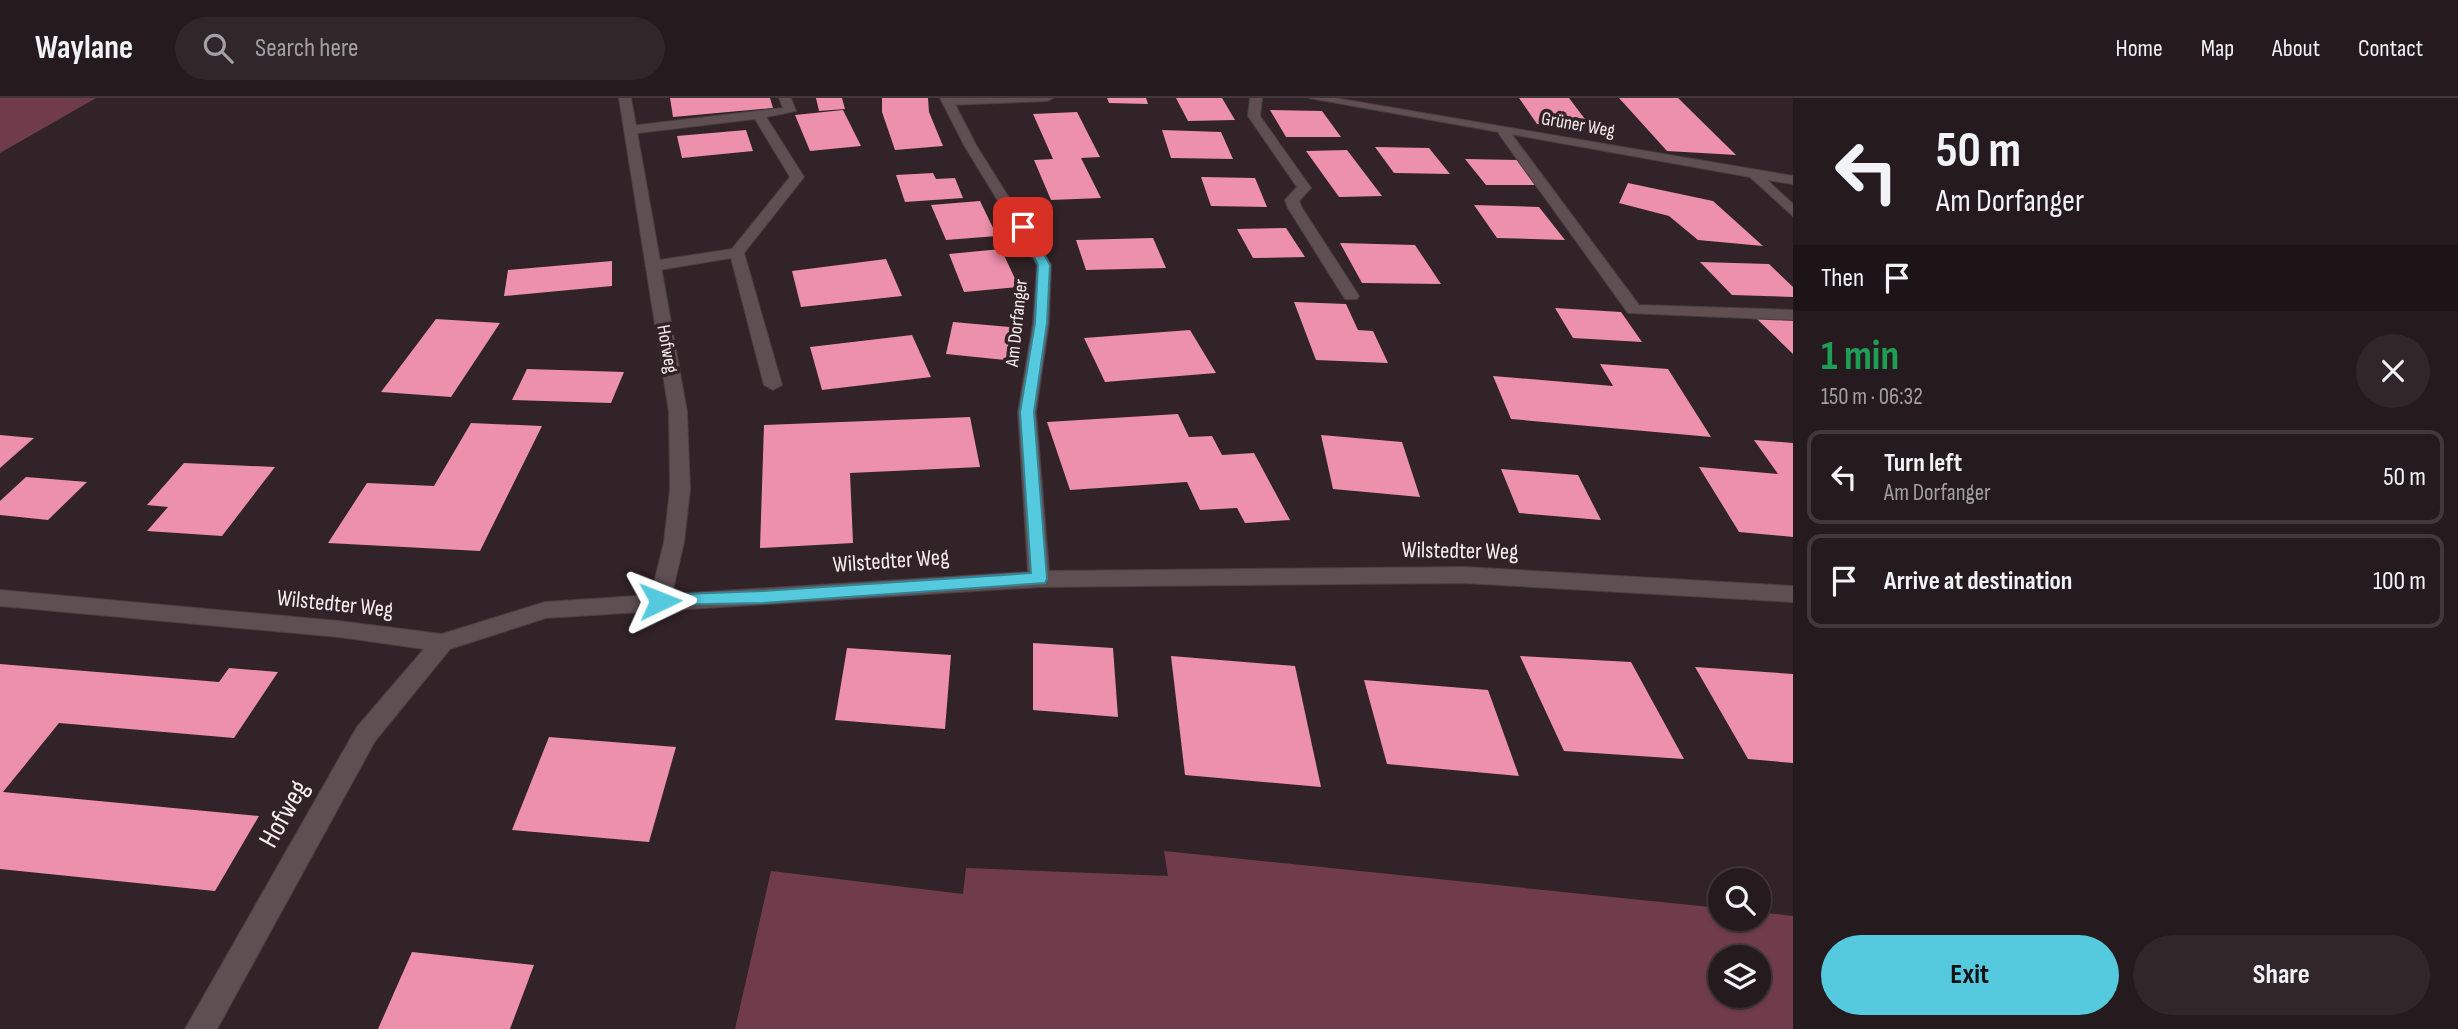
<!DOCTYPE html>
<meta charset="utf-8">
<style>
:root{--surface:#251a1d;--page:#31272a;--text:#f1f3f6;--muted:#a3a1a4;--line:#42383b;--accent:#55cadf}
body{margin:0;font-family:"Sofia Sans Condensed",sans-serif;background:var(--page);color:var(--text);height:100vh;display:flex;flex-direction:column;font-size:26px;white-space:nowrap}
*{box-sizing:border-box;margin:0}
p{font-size:23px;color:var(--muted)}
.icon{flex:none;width:38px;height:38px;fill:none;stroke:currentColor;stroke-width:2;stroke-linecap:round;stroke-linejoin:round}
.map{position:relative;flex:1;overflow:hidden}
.details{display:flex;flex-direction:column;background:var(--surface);width:665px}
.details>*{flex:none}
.hud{background:#251a1d;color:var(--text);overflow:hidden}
.buttons{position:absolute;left:1708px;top:770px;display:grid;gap:14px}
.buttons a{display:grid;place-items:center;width:63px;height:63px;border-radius:50%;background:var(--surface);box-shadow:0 2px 5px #0004,0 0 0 2px var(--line);font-size:35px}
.pin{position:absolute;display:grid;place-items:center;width:60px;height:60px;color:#fff;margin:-30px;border-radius:14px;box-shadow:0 4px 10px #0006}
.me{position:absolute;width:77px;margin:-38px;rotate:88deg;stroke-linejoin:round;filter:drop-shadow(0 0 5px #0008)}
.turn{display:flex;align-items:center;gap:24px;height:147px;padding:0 28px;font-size:32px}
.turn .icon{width:91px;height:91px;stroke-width:2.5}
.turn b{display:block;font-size:49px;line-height:60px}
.then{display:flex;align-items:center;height:66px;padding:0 28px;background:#0003;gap:14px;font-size:26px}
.round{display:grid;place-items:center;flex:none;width:74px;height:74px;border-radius:37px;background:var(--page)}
.overview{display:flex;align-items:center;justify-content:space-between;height:119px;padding:0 28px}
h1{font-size:42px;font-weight:700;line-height:52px;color:#1e9e55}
.action{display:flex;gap:14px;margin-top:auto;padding:14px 28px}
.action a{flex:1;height:80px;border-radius:42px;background:var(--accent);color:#111;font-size:28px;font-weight:700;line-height:80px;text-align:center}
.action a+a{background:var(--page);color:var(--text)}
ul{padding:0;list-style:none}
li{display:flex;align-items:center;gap:21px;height:94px;margin:0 14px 10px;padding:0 14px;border:4px solid var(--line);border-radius:14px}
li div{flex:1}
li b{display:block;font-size:26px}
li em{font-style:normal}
header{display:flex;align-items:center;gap:42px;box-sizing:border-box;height:98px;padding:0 35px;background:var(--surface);border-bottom:2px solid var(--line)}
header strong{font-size:33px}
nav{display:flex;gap:38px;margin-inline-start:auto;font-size:24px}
.search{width:490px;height:63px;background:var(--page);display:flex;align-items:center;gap:18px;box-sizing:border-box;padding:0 24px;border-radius:38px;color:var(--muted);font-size:26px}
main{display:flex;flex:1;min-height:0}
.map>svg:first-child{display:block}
</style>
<header>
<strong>Waylane</strong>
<div class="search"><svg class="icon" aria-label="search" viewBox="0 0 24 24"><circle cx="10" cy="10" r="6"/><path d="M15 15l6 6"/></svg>Search here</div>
<nav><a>Home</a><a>Map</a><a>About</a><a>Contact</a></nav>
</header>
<main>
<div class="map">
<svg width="1793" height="931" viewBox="0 0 1793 931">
<rect width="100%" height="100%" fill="#312327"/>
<g fill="#703c4c" fill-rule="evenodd">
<path d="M0,0H96L0,55Z"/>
<path d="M1164,753L1720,810V821H1759V814L1793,818V931H735L771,773L963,796L966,770L1168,778ZM1720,859H1759V898H1720Z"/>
</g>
<g fill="#ed90ac">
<path d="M670,0H770L773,10L673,19Z"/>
<path d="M816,0H842L845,11L819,13Z"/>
<path d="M882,0H928L929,14L943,48L895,52L882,14Z"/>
<path d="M1107,0H1146L1148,6L1109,5Z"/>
<path d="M1176,0H1222L1235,22L1188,23Z"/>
<path d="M1519,0H1569L1591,29L1537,26Z"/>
<path d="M1619,0H1678L1736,57L1667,53Z"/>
<path d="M843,12L861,48L810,53L795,17Z"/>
<path d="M1270,12L1322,13L1341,39H1286Z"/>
<path d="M1077,14L1100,59L1081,60L1101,100L1051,102L1034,62L1053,61L1033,16Z"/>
<path d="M746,32L753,53L682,60L677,38Z"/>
<path d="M1162,32L1221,34L1233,61L1171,60Z"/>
<path d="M1375,49L1429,50L1450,76L1394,75Z"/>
<path d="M1347,52L1382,98L1339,99L1306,53Z"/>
<path d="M1465,61L1518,62L1541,87H1486Z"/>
<path d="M933,75L936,81L955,80L963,100L905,104L896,77Z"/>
<path d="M1201,79L1255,80L1267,109L1211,108Z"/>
<path d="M1628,85L1713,103L1763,148L1698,142L1669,118L1619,105Z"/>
<path d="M980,103L997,138L946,142L931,107Z"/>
<path d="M1474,107L1539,109L1565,142L1497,140Z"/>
<path d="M1286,130L1305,159L1253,160L1237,131Z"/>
<path d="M1153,140L1166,170L1086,172L1076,142Z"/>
<path d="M1340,145L1415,147L1441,186L1362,185Z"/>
<path d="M1001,151L1019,189L964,194L949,156Z"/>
<path d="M886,161L902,198L801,209L792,173Z"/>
<path d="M612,163V188L504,198L508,172Z"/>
<path d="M1700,164L1769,166L1793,189V199L1732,197Z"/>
<path d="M1294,204L1346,206L1358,232L1373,233L1388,265L1316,262Z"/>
<path d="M1555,210L1621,214L1642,244L1573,240Z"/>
<path d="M436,221L500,225L451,299L381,294Z"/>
<path d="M1757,221H1793V256Z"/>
<path d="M953,224L1020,230L1015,263L946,256Z"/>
<path d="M1190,232L1216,275L1105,284L1084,240Z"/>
<path d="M912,237L931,279L822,292L810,249Z"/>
<path d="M1600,266L1668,271L1711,339L1511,321L1493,278L1613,288Z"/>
<path d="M527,271L624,274L611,305L512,302Z"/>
<path d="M1178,316L1189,339L1212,338L1222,357L1254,355L1290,422L1245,425L1237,410L1200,412L1187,384L1070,392L1047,324Z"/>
<path d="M970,319L980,369L850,375L853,445L760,450L764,327Z"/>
<path d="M471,325L542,328L480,453L328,445L367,385L434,388Z"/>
<path d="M0,337L34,340L0,370Z"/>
<path d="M1321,337L1402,344L1420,399L1333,391Z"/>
<path d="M1754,342L1793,345V439L1739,434L1699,369L1778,376Z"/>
<path d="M184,365L275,369L222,438L147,433L168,409L147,407Z"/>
<path d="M1501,371L1578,377L1601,422L1519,415Z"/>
<path d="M26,379L87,384L48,422L0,417V403Z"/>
<path d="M1033,545L1113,550L1118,619L1033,612Z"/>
<path d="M847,550L951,557L945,631L835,622Z"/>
<path d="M1171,558L1295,568L1321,689L1185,677Z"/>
<path d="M1520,558L1631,564L1684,661L1564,653Z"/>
<path d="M0,566L219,584L229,570L278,574L234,640L59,625L3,694L259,718L215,793L0,771Z"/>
<path d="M1695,569L1793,576V665L1748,661Z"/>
<path d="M1364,582L1488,592L1519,678L1387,666Z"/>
<path d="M549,639L676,649L649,744L512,732Z"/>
<path d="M412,854L534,867L510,931H378Z"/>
</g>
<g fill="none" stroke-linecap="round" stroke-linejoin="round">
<defs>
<g id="lane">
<path d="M779,0H791L796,13L766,19L804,79L744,155L782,287L773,292L764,287L731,160L653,173L645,168L653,163L732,151L790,79L755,21L630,36L624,32L630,28L783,10Z"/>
<path d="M945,0H1053L1047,3L947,7L941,3Z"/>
<path d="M1250,0H1262L1260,18L1311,90L1299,103L1302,110L1359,198L1357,201H1345L1288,110L1285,102L1297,89L1248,18Z"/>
<path d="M1499,30H1507L1639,207L1793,212V222L1628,215L1499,36Z"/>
</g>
<g id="street">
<path d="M619,0H631L687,314L690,392L684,444L672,496L1028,474L1018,314L1033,225L1037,167L964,47L940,0H952L976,47L1051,167L1049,225L1036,314L1049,473L1464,469L1793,488V504L1464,485L1039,489L546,520L450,551L375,643L217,931H185L357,629L424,551L339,539L0,508V492L339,523L442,536L545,504L651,497L664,444L670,392L669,314Z"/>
<path d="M1309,0H1335L1793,78V86L1767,82L1793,106V118L1750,79Z"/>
</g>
</defs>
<use href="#lane" stroke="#493e41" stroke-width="2"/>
<use href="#street" stroke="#493e41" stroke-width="2"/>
<use href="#lane" fill="#5f4f53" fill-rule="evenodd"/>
<use href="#street" fill="#5f4f53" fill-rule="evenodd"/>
</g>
<path fill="#55cadf" stroke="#378391" stroke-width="2" d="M1019,127H1027L1050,167L1047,225L1034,314L1047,481L1045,485L763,505L654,507V498L660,497L763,493L1031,475L1020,314L1035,225L1038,167Z"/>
<g text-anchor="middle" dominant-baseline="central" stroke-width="7" stroke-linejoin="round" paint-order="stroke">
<g font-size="19" fill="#f8eef0" stroke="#312327">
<text transform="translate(1578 27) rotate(10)">Grüner Weg</text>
<text transform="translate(1017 225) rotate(-84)">Am Dorfanger</text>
<text transform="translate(667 251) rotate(80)">Hofweg</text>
</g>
<g font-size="23" fill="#f8eef0" stroke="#312327">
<text transform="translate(1460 453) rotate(1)">Wilstedter Weg</text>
<text transform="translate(891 463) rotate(-4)">Wilstedter Weg</text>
<text transform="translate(335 506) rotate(6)">Wilstedter Weg</text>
</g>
<g font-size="28" fill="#f8eef0" stroke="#312327">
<text transform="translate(284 716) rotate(-61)">Hofweg</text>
</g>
</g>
</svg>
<div class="buttons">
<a><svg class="icon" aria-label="search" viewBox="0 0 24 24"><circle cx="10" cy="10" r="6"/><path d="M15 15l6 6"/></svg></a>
<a><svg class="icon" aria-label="layers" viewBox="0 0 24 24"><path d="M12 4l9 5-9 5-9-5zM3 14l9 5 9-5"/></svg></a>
</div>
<div class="pin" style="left:1023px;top:129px;background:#d93025"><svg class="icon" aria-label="arrive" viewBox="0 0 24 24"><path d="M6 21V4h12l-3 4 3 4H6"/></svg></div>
<svg class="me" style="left:660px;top:503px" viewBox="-20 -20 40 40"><path d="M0-17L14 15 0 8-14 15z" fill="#55cadf" stroke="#fff" stroke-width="4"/></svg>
</div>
<section class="details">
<div class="hud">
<div class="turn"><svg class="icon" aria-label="left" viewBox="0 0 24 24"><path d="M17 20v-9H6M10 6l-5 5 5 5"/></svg><div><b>50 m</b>Am Dorfanger</div></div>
<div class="then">Then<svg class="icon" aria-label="arrive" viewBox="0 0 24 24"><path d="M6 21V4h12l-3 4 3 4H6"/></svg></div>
</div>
<div class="overview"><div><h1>1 min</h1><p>150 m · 06:32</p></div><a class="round"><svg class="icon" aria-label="close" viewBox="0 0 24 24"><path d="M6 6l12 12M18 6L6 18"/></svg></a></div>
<ul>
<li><svg class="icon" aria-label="left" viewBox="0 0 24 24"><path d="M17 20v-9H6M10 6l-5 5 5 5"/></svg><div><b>Turn left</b><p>Am Dorfanger</p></div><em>50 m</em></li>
<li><svg class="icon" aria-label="arrive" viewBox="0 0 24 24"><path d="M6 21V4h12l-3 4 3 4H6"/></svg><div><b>Arrive at destination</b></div><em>100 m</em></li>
</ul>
<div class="action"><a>Exit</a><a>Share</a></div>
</section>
</main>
